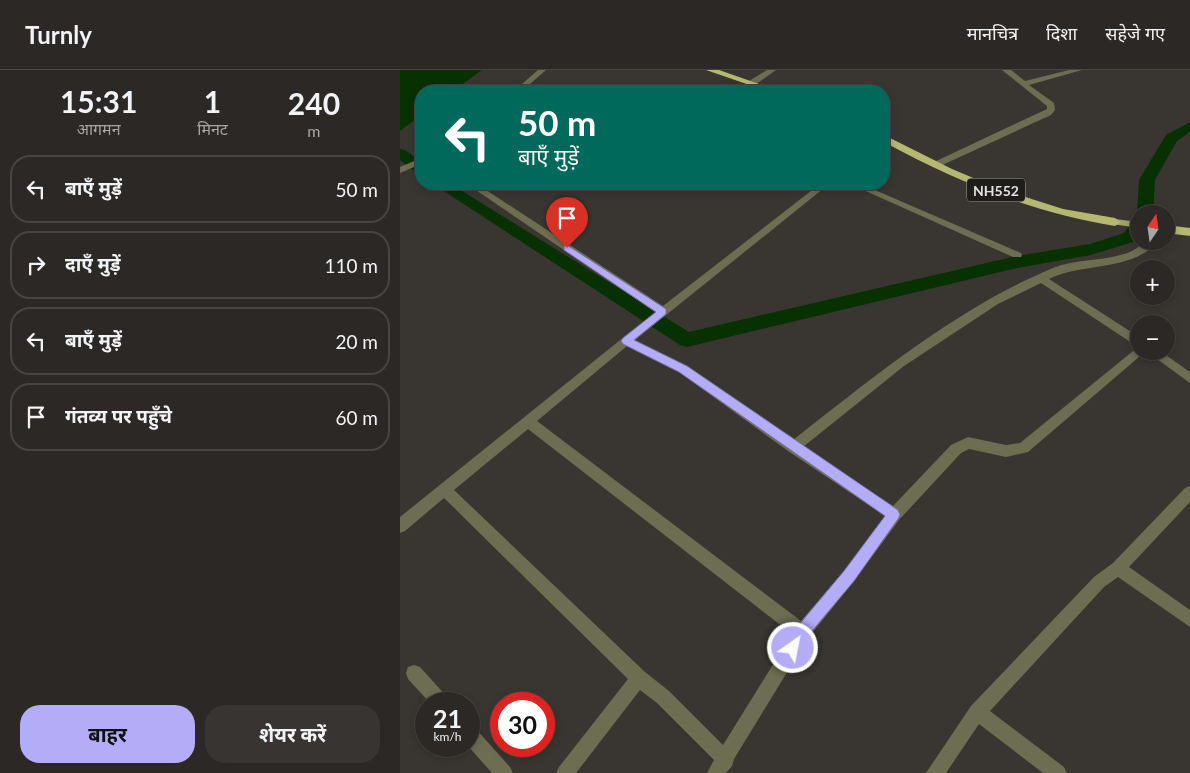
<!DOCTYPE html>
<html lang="hi">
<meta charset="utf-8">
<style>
:root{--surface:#2b2825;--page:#373432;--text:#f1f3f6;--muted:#a6a6a7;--line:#474442;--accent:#b5acf8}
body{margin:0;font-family:Lato,"Noto Sans Devanagari",sans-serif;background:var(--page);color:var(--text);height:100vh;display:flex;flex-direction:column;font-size:19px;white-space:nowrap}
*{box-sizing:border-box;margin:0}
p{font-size:16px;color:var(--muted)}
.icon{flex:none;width:28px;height:28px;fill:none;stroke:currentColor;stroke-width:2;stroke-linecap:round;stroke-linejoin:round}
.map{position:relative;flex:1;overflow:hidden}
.details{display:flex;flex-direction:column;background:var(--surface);width:400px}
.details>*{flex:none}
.hud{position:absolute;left:15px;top:15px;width:475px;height:105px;border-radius:20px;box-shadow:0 2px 8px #0003,0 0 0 1px var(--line);background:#00695c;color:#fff;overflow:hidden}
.needle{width:32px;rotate:13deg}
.controls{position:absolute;left:730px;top:135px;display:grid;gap:10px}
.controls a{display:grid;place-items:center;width:45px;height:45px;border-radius:50%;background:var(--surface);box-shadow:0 2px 8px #0003,0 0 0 1px var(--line);font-size:25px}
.speed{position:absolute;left:15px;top:622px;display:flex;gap:10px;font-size:25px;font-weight:700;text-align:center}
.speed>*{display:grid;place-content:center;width:65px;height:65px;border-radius:50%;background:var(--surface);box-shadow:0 2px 8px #0003,0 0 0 1px var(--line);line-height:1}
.speed small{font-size:12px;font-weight:400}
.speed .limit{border:8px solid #d22;background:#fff;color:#111}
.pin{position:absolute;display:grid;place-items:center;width:42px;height:42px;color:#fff;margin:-51px -21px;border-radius:50% 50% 50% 0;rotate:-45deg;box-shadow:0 0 5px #0007}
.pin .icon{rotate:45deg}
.me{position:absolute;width:55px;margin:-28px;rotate:33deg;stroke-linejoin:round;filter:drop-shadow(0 0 4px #0008)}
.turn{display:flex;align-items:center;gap:18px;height:105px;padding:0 20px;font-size:22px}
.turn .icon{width:65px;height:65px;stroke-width:2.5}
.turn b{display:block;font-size:35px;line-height:42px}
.eta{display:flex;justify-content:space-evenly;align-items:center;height:85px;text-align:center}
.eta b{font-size:30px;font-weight:700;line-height:35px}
.cta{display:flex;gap:10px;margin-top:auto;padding:10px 20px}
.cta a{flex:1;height:58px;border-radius:20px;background:var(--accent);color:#111;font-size:20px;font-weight:700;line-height:58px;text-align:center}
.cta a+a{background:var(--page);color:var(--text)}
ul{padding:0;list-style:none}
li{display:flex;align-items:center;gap:15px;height:68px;margin:0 10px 8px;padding:0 10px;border:2px solid var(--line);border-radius:20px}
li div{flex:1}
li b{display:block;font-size:19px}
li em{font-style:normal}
header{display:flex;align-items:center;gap:30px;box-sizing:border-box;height:70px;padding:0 25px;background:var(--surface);border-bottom:1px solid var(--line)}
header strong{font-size:24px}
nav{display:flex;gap:28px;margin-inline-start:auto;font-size:18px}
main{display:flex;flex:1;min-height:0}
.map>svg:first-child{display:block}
</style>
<header>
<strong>Turnly</strong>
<nav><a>मानचित्र</a><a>दिशा</a><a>सहेजे गए</a></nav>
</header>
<main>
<section class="details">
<div class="eta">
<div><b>15:31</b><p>आगमन</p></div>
<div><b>1</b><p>मिनट</p></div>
<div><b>240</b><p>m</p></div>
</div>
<ul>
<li><svg class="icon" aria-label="left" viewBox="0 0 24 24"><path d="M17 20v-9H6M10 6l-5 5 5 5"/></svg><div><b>बाएँ मुड़ें</b></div><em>50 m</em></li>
<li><svg class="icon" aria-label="right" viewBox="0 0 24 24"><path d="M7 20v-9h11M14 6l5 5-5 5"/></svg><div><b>दाएँ मुड़ें</b></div><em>110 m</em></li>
<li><svg class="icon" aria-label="left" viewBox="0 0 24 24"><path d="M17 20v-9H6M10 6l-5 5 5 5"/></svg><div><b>बाएँ मुड़ें</b></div><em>20 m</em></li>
<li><svg class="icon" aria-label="arrive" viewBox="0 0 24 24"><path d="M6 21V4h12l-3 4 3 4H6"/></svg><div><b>गंतव्य पर पहुँचे</b></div><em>60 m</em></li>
</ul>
<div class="cta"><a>बाहर</a><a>शेयर करें</a></div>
</section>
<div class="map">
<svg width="790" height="703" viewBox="0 0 790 703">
<rect width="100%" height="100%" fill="#393631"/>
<path fill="#073100" d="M0,0H82L53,21H21V45L0,61Z"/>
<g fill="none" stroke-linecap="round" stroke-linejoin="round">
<g fill="#073100" fill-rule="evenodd">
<path d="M790,52V62L777,71L755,110L753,144H739V147L737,144L739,110L766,65Z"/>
<path d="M0,79L5,80L21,92V103L16,102L0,90Z"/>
<path d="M33,114H51L289,262L617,186L690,174L724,163L733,150L739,149V166L736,171L691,185L617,198L287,277L280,275Z"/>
</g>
<g fill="#6c6d51" fill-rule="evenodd">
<path d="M138,0H146L122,21H114Z"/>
<path d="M367,0H376L355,15H349V11Z"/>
<path d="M602,0H611L625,11L669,0H682L629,15L654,33L655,40L651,45L538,97H532V93L647,39V36Z"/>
<path d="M21,88V94L0,103V97Z"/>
<path d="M67,114H77L263,236L420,114H429L235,270L287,296L393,370C475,306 557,238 653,198C675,189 702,191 724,184C740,180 738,171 759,171C731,202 684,192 649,209L739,267V281H760L790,302V313L746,281L628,382L606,387L569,379L561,383L499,450L454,511L408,568L334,689L332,696L326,703H307L314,690L257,633L240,620L176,703H156L159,697L228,609L44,428L5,461L0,463V447L255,242ZM641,213L738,277L620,373L606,375L568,367L551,375L493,436L403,377L504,296L598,234ZM227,276L279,302L388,381L485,446L444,501L401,551L137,351ZM128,359L392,564L323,675L269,621L245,602L54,420Z"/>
<path d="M450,114H461L621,183L622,185L621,187H613Z"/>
<path d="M790,416V432L729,497L790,540V557L718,507L704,517L590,641L664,697L667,703H643L579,654L546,703H526L571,636L694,507L713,493L785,418Z"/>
<path d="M14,595L20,597L48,628L50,634H31L8,609L6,603L8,597Z"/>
<path d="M69,655L75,658L110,697L113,703H92L68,676Z"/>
</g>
<path fill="#a1a269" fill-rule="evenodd" d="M715,149L739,152V158L712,154L710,152Z"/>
<g fill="#b6b771" fill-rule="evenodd">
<path d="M306,0H319L379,21H367Z"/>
<path d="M484,65L552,99L597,118L663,139L715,148L721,152L715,156C632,142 557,112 484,72Z"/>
<path d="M766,155L790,158V166L766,163Z"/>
</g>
</g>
<path fill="#b5acf8" stroke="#7670a1" d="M167,175L266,239V244L234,270L287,296L498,440L500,445L498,449L454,511L407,567L398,583L393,585L388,583L385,578L397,557L444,501L485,446L279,302L223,274L221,271L223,268L256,242L164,180V176Z"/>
<g text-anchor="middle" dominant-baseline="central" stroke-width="5" stroke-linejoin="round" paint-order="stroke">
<rect fill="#1f1d1b" stroke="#a8a6a3" stroke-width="1" x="567" y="108.5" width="58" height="23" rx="4"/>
<g font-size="14" font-weight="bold" fill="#e2e0dd">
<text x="596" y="120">NH552</text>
</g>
</g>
</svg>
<div class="controls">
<a><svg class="needle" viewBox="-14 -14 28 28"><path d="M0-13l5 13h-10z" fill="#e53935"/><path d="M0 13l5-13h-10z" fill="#a6a6a7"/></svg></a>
<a>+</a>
<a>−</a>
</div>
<div class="speed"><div>21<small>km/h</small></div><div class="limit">30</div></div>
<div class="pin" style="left:167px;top:178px;background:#d93025"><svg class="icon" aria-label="arrive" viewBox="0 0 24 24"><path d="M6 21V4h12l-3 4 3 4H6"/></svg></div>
<svg class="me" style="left:393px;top:578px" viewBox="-20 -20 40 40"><circle r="17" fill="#b5acf8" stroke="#fff" stroke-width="3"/><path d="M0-11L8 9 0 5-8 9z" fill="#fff"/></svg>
<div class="hud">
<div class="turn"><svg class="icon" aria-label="left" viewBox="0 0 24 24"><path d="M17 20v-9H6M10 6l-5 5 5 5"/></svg><div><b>50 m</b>बाएँ मुड़ें</div></div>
</div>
</div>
</main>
